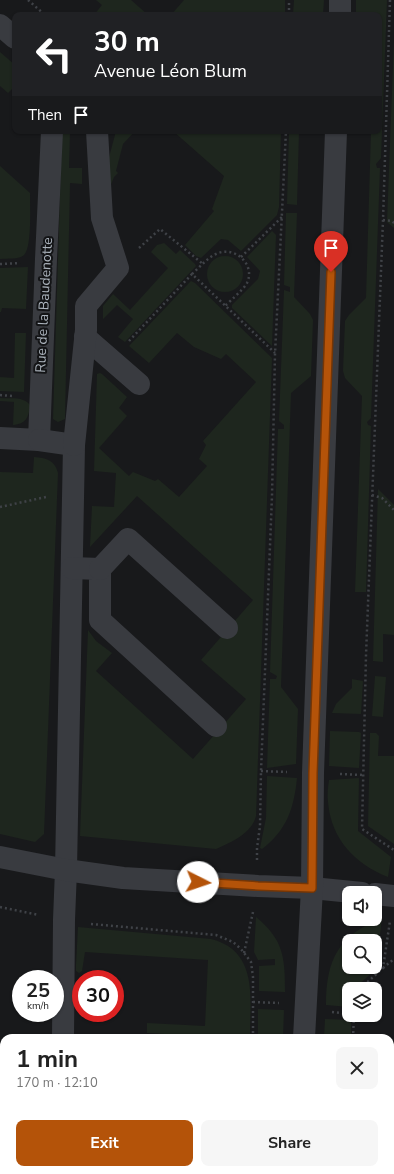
<!DOCTYPE html>
<meta charset="utf-8">
<style>
:root{--surface:#fff;--page:#f6f6f6;--text:#222;--muted:#767676;--accent:#b45309}
body{margin:0;font-family:"Nunito Sans",sans-serif;background:var(--page);color:var(--text);height:100vh;display:flex;flex-direction:column;font-size:15px;white-space:nowrap}
*{box-sizing:border-box;margin:0}
p{font-size:13px;color:var(--muted)}
.icon{flex:none;width:22px;height:22px;fill:none;stroke:currentColor;stroke-width:2;stroke-linecap:round;stroke-linejoin:round}
.map{position:relative;flex:1;overflow:hidden}
.drawer{position:absolute;left:0px;top:1034px;width:394px;height:140px;display:flex;flex-direction:column;background:var(--surface);border-radius:12px 12px 0 0;box-shadow:0 1px 3px #0004}
.drawer>*{flex:none}
.guide{position:absolute;left:12px;top:12px;width:370px;height:122px;border-radius:8px;box-shadow:0 1px 3px #0004;background:#202124;color:#fff;overflow:hidden}
.tools{position:absolute;left:342px;top:886px;display:grid;gap:8px}
.tools a{display:grid;place-items:center;width:40px;height:40px;border-radius:8px;background:var(--surface);box-shadow:0 1px 3px #0004;font-size:20px}
.speed{position:absolute;left:12px;top:970px;display:flex;gap:8px;font-size:20px;font-weight:700;text-align:center}
.speed>*{display:grid;place-content:center;width:52px;height:52px;border-radius:50%;background:var(--surface);box-shadow:0 1px 3px #0004;line-height:1}
.speed small{font-size:10px;font-weight:400}
.speed .limit{border:6px solid #d22;background:#fff;color:#111}
.pin{position:absolute;display:grid;place-items:center;width:34px;height:34px;color:#fff;margin:-41px -17px;border-radius:50% 50% 50% 0;rotate:-45deg;box-shadow:0 0 4px #0007}
.pin .icon{rotate:45deg}
.me{position:absolute;width:44px;margin:-22px;rotate:94deg;stroke-linejoin:round;filter:drop-shadow(0 0 3px #0008)}
.turn{display:flex;align-items:center;gap:14px;height:84px;padding:0 16px;font-size:18px}
.turn .icon{width:52px;height:52px;stroke-width:2.5}
.turn b{display:block;font-size:28px;line-height:34px}
.then{display:flex;align-items:center;height:38px;padding:0 16px;background:#0003;gap:8px;font-size:15px}
.round{display:grid;place-items:center;flex:none;width:42px;height:42px;border-radius:8px;background:var(--page)}
.headline{display:flex;align-items:center;justify-content:space-between;height:68px;padding:0 16px}
h1{font-size:24px;font-weight:700;line-height:30px}
.button{display:flex;gap:8px;margin-top:auto;padding:8px 16px}
.button a{flex:1;height:46px;border-radius:8px;background:var(--accent);color:#fff;font-size:16px;font-weight:700;line-height:46px;text-align:center}
.button a+a{background:var(--page);color:var(--text)}
.map>svg:first-child{display:block}
</style>
<div class="map">
<svg width="394" height="1174" viewBox="0 0 394 1174">
<rect width="100%" height="100%" fill="#18191b"/>
<g fill="#1e261e" fill-rule="evenodd">
<path d="M96,0H131L148,15H94L102,5Z"/>
<path d="M184,0H285V15H171Z"/>
<path d="M294,0H324L323,15H293Z"/>
<path d="M356,0H387L381,158L376,164L377,168H380L371,418L367,422L368,425L371,426L366,592H355L362,396L345,378L343,371L345,321L349,315L366,298L371,131H379V15H356Z"/>
<path d="M394,39V228L387,222Z"/>
<path d="M0,52L15,65V86L8,93L0,86Z"/>
<path d="M62,131H70L69,168H82V184L70,183L65,419L58,422L53,419Z"/>
<path d="M116,131H135L123,144L116,171L118,173L114,177L110,187L103,180Z"/>
<path d="M173,131H281L279,207L277,215L241,251L228,240L221,239L201,258L196,256L185,245L214,211L212,209L224,176Z"/>
<path d="M289,131H299L297,205L287,204Z"/>
<path d="M0,166L30,193C30,205 32,248 24,255C19,260 7,258 0,259Z"/>
<path d="M286,213H297L294,297L310,314L313,320L311,376L291,393L281,687L298,709L296,764L267,768L270,679H276L277,676L270,672L278,429H284V425L279,421L284,290L290,292V287L284,285Z"/>
<path d="M272,231L276,235L272,346L232,308V305L258,279L260,271L247,257Z"/>
<path d="M164,243L176,254L180,250L195,264L196,266L125,342L118,337L133,319L117,305L103,319V306L113,294L130,310L168,268L151,252L157,245Z"/>
<circle cx="225" cy="274" r="18"/>
<path d="M28,267L26,309L2,308L1,312H0V268Z"/>
<path d="M191,281L195,283L272,358L256,816C252,833 232,842 216,849L80,836L88,630L96,641L112,653L96,671L193,759L246,699L201,660L253,600L137,496L90,547L92,506L114,507L116,473L94,471L97,374L100,373L102,374L127,397L119,408L127,416L99,448L129,476L133,472L155,481L158,479L179,497L207,466L199,459L206,445L203,441L256,382L226,354L221,359L194,347L177,333L149,363L129,346L189,283Z"/>
<path d="M15,333H26L24,392L0,391V377L14,378Z"/>
<path d="M0,398C11,399 23,396 30,405C29,417 26,424 13,425L14,402L0,401Z"/>
<path d="M34,457C46,458 55,460 58,473L44,834L35,842L0,834V472L33,473Z"/>
<path d="M378,489L394,505V635L383,634V662L373,661Z"/>
<path d="M375,676L386,677L383,717L372,716Z"/>
<path d="M352,679L363,681L361,714L332,713L336,704L352,688Z"/>
<path d="M330,731L359,732L361,733L359,768L329,766Z"/>
<path d="M370,733H376L379,736L378,756H394V844L368,826Z"/>
<path d="M267,776L297,778C294,808 287,830 262,849L260,848L266,818Z"/>
<path d="M359,778L358,831L391,857L388,877C355,864 331,839 328,802C327,795 328,787 329,780Z"/>
<path d="M256,917C284,940 285,958 285,992L259,991V966L275,965V959L258,960L254,952Z"/>
<path d="M382,918L376,969L354,989H349V1007L326,1005C326,959 339,935 382,918ZM349,941H375V967H349Z"/>
<path d="M78,927L211,939C259,951 250,999 250,1038H164V1034L147,1033V1023L205,1026L208,960L85,952L82,971L79,973L76,971V965Z"/>
<path d="M258,1009L284,1010L283,1038H258Z"/>
<path d="M325,1019L351,1020V1038H324Z"/>
<path d="M204,1170H244V1174H200Z"/>
</g>
<g fill="none" stroke-linecap="round" stroke-linejoin="round">
<g stroke="#3f4247" stroke-width="2.5" stroke-dasharray="2 3" stroke-linecap="butt">
<path d="M28,0L45,15"/>
<path d="M390,0L383,220L366,655L362,829L394,850"/>
<path d="M289,15V0"/>
<path d="M383,220L392,221L394,223"/>
<path d="M139,248L160,229L203,264"/>
<path d="M241,257L282,217"/>
<path d="M0,264L20,263"/>
<path d="M192,274C200,267 207,258 216,254C234,245 256,264 247,283C243,290 231,300 225,306"/>
<path d="M129,341L192,274L275,353"/>
<path d="M0,395L13,396"/>
<path d="M372,495L382,498L394,510"/>
<path d="M0,507L46,497"/>
<path d="M261,771L287,772"/>
<path d="M340,774L363,775"/>
<path d="M257,860V848L260,826L261,771L272,496L275,354L286,131"/>
<path d="M0,907L39,915"/>
<path d="M91,924L216,935L233,942L241,949L251,962L253,977V1038"/>
<path d="M244,953L253,912"/>
<path d="M383,968L394,959"/>
<path d="M360,989L383,968L390,921"/>
<path d="M253,1002L279,1003"/>
<path d="M332,1012L349,1014"/>
<path d="M353,1038L354,1015"/>
<path d="M250,1174V1170"/>
<path d="M349,1174V1170"/>
</g>
<g stroke="#393b40" stroke-width="22">
<path d="M340,15V0"/>
<path d="M0,25L15,38"/>
<path d="M85,337L139,384"/>
<path d="M0,438L39,440L46,259L52,131"/>
<path d="M39,440L74,445L66,870L64,920L63,1038"/>
<path d="M74,445L86,330V306L118,268L102,218L97,131"/>
<path d="M72,568L100,569V620L216,726"/>
<path d="M100,569L128,539L227,628"/>
<path d="M0,857L66,870L123,878L258,886L312,888L362,893"/>
<path d="M375,894L394,896"/>
<path d="M304,1038L312,888L313,773L336,131"/>
<path d="M63,1170V1174"/>
<path d="M299,1174V1170"/>
</g>
</g>
<g fill="none" stroke-linecap="round" stroke-linejoin="round">
<defs>
<path id="route" d="M198,882L258,886L312,888L313,773L331,272"/>
</defs>
<use href="#route" stroke="#753606" stroke-width="10"/>
<use href="#route" stroke="#b45309" stroke-width="7"/>
</g>
<g text-anchor="middle" dominant-baseline="central" stroke-width="4" stroke-linejoin="round" paint-order="stroke">
<g font-size="14" fill="#aab2bb" stroke="#131416">
<text transform="translate(44 305) rotate(-87)">Rue de la Baudenotte</text>
</g>
</g>
</svg>
<div class="tools">
<a><svg class="icon" aria-label="sound" viewBox="0 0 24 24"><path d="M4 9h4l5-4v14l-5-4H4zM17 9q2 3 0 6"/></svg></a>
<a><svg class="icon" aria-label="search" viewBox="0 0 24 24"><circle cx="10" cy="10" r="6"/><path d="M15 15l6 6"/></svg></a>
<a><svg class="icon" aria-label="layers" viewBox="0 0 24 24"><path d="M12 4l9 5-9 5-9-5zM3 14l9 5 9-5"/></svg></a>
</div>
<div class="speed"><div>25<small>km/h</small></div><div class="limit">30</div></div>
<div class="pin" style="left:331px;top:272px;background:#d93025"><svg class="icon" aria-label="arrive" viewBox="0 0 24 24"><path d="M6 21V4h12l-3 4 3 4H6"/></svg></div>
<svg class="me" style="left:198px;top:882px" viewBox="-20 -20 40 40"><circle r="19" fill="#fff"/><path d="M0-13L10 11 0 6-10 11z" fill="#b45309"/></svg>
<div class="guide">
<div class="turn"><svg class="icon" aria-label="left" viewBox="0 0 24 24"><path d="M17 20v-9H6M10 6l-5 5 5 5"/></svg><div><b>30 m</b>Avenue Léon Blum</div></div>
<div class="then">Then<svg class="icon" aria-label="arrive" viewBox="0 0 24 24"><path d="M6 21V4h12l-3 4 3 4H6"/></svg></div>
</div>
<section class="drawer">
<div class="headline"><div><h1>1 min</h1><p>170 m · 12:10</p></div><a class="round"><svg class="icon" aria-label="close" viewBox="0 0 24 24"><path d="M6 6l12 12M18 6L6 18"/></svg></a></div>
<div class="button"><a>Exit</a><a>Share</a></div>
</section>
</div>
